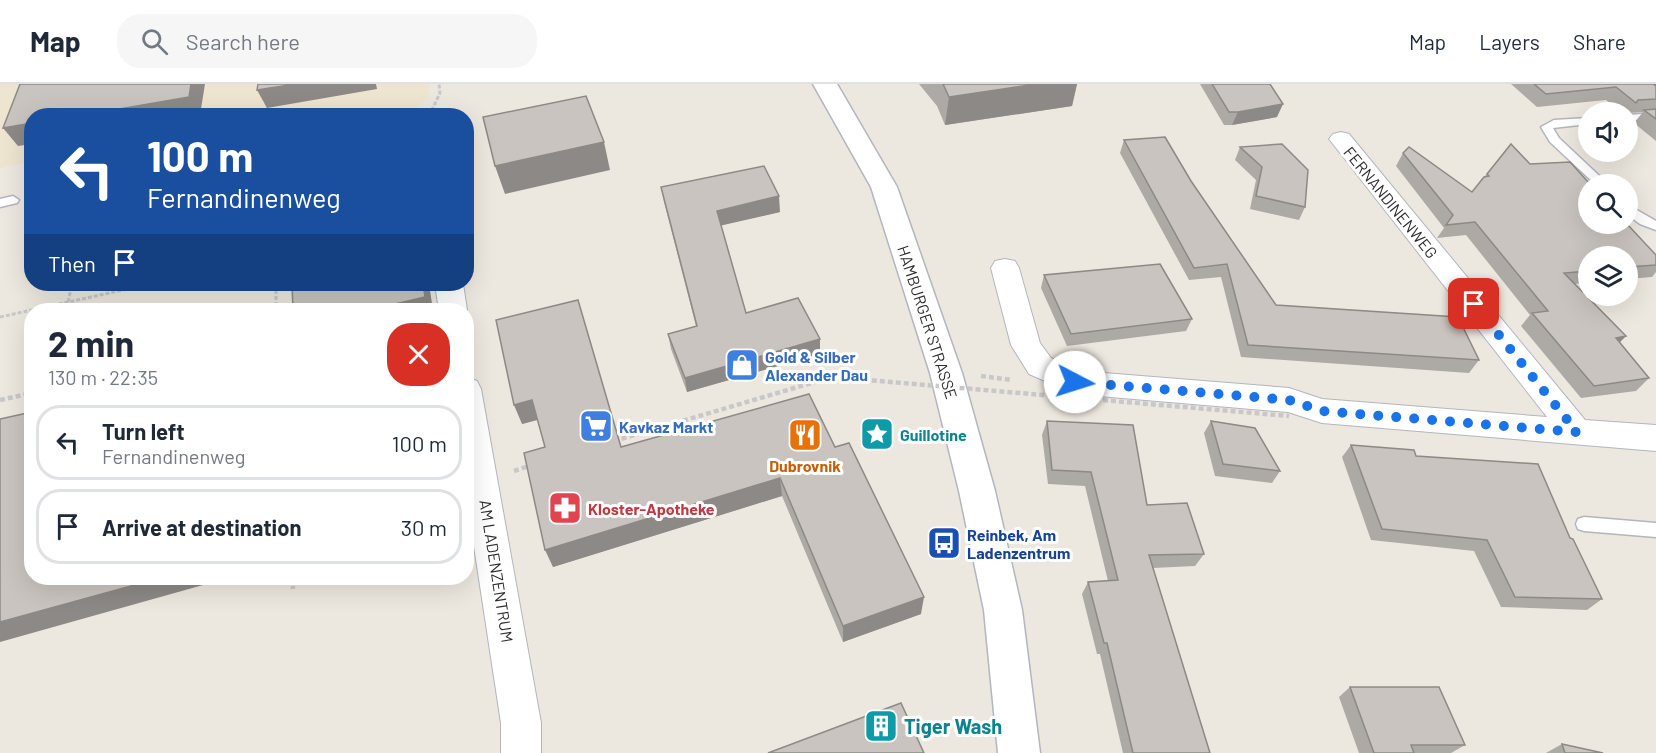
<!DOCTYPE html>
<meta charset="utf-8">
<style>
:root{--surface:#fff;--page:#f6f6f7;--text:#1f2937;--muted:#747a83;--line:#e0e1e3}
body{margin:0;font-family:Barlow,sans-serif;background:var(--page);color:var(--text);height:100vh;display:flex;flex-direction:column;font-size:22px;white-space:nowrap}
*{box-sizing:border-box;margin:0}
p{font-size:20px;color:var(--muted)}
.icon{flex:none;width:33px;height:33px;fill:none;stroke:currentColor;stroke-width:2;stroke-linecap:round;stroke-linejoin:round}
.map{position:relative;flex:1;overflow:hidden}
.side{position:absolute;left:24px;top:219px;width:450px;height:282px;display:flex;flex-direction:column;background:var(--surface);border-radius:24px;box-shadow:0 6px 24px #0002}
.side>*{flex:none}
.banner{position:absolute;left:24px;top:24px;width:450px;height:183px;border-radius:24px;box-shadow:0 6px 24px #0002;background:#1a4fa0;color:#fff;overflow:hidden}
.buttons{position:absolute;left:1578px;top:18px;display:grid;gap:12px}
.buttons a{display:grid;place-items:center;width:60px;height:60px;border-radius:50%;background:var(--surface);box-shadow:0 6px 24px #0002;font-size:30px}
.pin{position:absolute;display:grid;place-items:center;width:51px;height:51px;color:#fff;margin:-26px;border-radius:12px;box-shadow:0 3px 9px #0006}
.me{position:absolute;width:66px;margin:-33px;rotate:95deg;stroke-linejoin:round;filter:drop-shadow(0 0 4px #0008)}
.turn{display:flex;align-items:center;gap:21px;height:126px;padding:0 24px;font-size:27px}
.turn .icon{width:78px;height:78px;stroke-width:2.5}
.turn b{display:block;font-size:42px;line-height:51px}
.then{display:flex;align-items:center;height:57px;padding:0 24px;background:#0003;gap:12px;font-size:22px}
.round{display:grid;place-items:center;flex:none;width:63px;height:63px;border-radius:24px;background:var(--page)}
.headline{display:flex;align-items:center;justify-content:space-between;height:102px;padding:0 24px}
h1{font-size:36px;font-weight:700;line-height:45px}
ul{padding:0;list-style:none}
li{display:flex;align-items:center;gap:18px;height:75px;margin:0 12px 9px;padding:0 12px;border:3px solid var(--line);border-radius:24px}
li div{flex:1}
li b{display:block;font-size:22px}
li em{font-style:normal}
header{display:flex;align-items:center;gap:36px;box-sizing:border-box;height:84px;padding:0 30px;background:var(--surface);border-bottom:2px solid var(--line)}
header strong{font-size:28px}
nav{display:flex;gap:33px;margin-inline-start:auto;font-size:21px}
.search{width:420px;height:54px;background:var(--page);display:flex;align-items:center;gap:15px;box-sizing:border-box;padding:0 21px;border-radius:24px;color:var(--muted);font-size:22px}
.map>svg:first-child{display:block}
</style>
<header>
<strong>Map</strong>
<div class="search"><svg class="icon" aria-label="search" viewBox="0 0 24 24"><circle cx="10" cy="10" r="6"/><path d="M15 15l6 6"/></svg>Search here</div>
<nav><a>Map</a><a>Layers</a><a>Share</a></nav>
</header>
<div class="map">
<svg width="1656" height="669" viewBox="0 0 1656 669">
<rect width="100%" height="100%" fill="#ede8df"/>
<path fill="#ede5d0" d="M0,0H429V14L411,27L389,31L32,32L31,78L0,84Z"/>
<g fill="none" stroke-linecap="round" stroke-linejoin="round">
<defs>
<g id="service">
<path d="M1656,29V35L1628,37V31Z"/>
<path d="M1588,34V40L1553,44L1559,54L1608,100H1595L1550,58L1541,43L1554,36Z"/>
<path d="M13,112L19,116L17,119L0,123V115Z"/>
<path d="M1628,121L1656,137V146L1640,140L1628,131Z"/>
<path d="M1584,433L1656,439V453L1584,447L1578,445L1576,440L1578,435Z"/>
</g>
<g id="minor">
<path d="M1341,48L1349,50L1585,336L1656,341V367L1322,339L1288,328L1075,310L1029,290L1011,261L991,184L995,177L1005,175L1015,177L1019,184L1040,259L1051,274L1079,287L1289,304L1322,315L1547,333L1333,60L1329,55L1333,50Z"/>
<path d="M435,200H463L467,226L466,227L439,226Z"/>
<path d="M466,293L477,297L481,305L541,639V669H501V639L466,410Z"/>
</g>
<path id="secondary" d="M813,0H837L897,103L962,289L995,407L1022,526L1040,669H998L984,526L959,407L930,289L871,103Z"/>
</defs>
<use href="#service" stroke="#b3b5bf" stroke-width="3"/>
<use href="#minor" stroke="#b3b5bf" stroke-width="2"/>
<use href="#secondary" stroke="#b3b5bf" stroke-width="3"/>
<g stroke="#c8c8c8" stroke-width="3" stroke-dasharray="4 2" stroke-linecap="butt">
<path d="M429,32L440,9L439,0"/>
<path d="M276,200V226"/>
<path d="M68,218L72,200"/>
<path d="M0,233L150,200"/>
</g>
<g stroke="#c8c8c8" stroke-width="4.5" stroke-dasharray="5 3" stroke-linecap="butt">
<path d="M981,292L1012,296"/>
<path d="M0,316L32,309"/>
<path d="M614,357L832,293"/>
<path d="M514,387L529,382"/>
<path d="M292,494L293,505"/>
</g>
<use href="#service" fill="#fff" fill-rule="evenodd"/>
<use href="#minor" fill="#fff" fill-rule="evenodd"/>
<use href="#secondary" fill="#fff" fill-rule="evenodd"/>
<path stroke="#c8c8c8" stroke-width="4.5" stroke-dasharray="5 3" stroke-linecap="butt" d="M832,293L1289,332"/>
</g>
<g fill="#ada9a4">
<path d="M919,0H1077L1072,22L945,41L937,22Z"/>
<path d="M1200,0H1270L1277,33L1232,41H1224Z"/>
<path d="M1511,0H1656V57L1634,39L1643,28L1629,29L1628,30V28H1621L1606,16L1537,23Z"/>
<path d="M1124,56L1191,97L1276,221L1479,276L1469,289L1241,273L1221,193L1189,196L1120,69Z"/>
<path d="M1511,60L1530,80L1656,171V188L1652,193L1628,195V172H1588V198L1575,200L1626,252L1620,258L1649,294L1636,307L1581,314L1521,242L1530,231L1466,151L1437,154L1444,144L1396,82L1403,69L1472,108Z"/>
<path d="M1240,63L1305,123L1299,136L1250,125L1256,96L1235,76Z"/>
<path d="M661,103L780,128L721,141L746,229L820,270L687,308L671,265L668,250L696,242L664,118Z"/>
<path d="M1044,191L1192,235L1186,247L1067,262L1041,204Z"/>
<path d="M578,216L621,363H835L921,530L843,558L782,412L553,483L545,363L538,336L522,340Z"/>
<path d="M1047,337L1204,470L1195,482L1153,484L1210,669H1123L1100,570H1097L1082,510L1088,498L1108,497L1085,402L1048,400L1042,351Z"/>
<path d="M1211,337L1280,387L1272,399L1215,392L1204,349Z"/>
<path d="M1351,361L1416,372L1570,454L1602,515L1587,526L1501,523L1474,467L1371,456L1342,373Z"/>
<path d="M1350,603L1465,661L1451,669H1359L1339,613Z"/>
<path d="M1562,660L1603,669H1546Z"/>
</g>
<g fill="#8d8986">
<path d="M191,0H205L200,31L79,32Z"/>
<path d="M296,0H376L377,5L267,24L257,6Z"/>
<path d="M1037,0H1077L1072,22L945,41L949,13Z"/>
<path d="M1283,20L1277,33L1232,41L1238,28Z"/>
<path d="M32,39V60L18,62L3,44Z"/>
<path d="M604,58L610,86L505,110L495,82Z"/>
<path d="M779,112L780,128L719,142L717,127Z"/>
<path d="M423,200H429L433,226H369Z"/>
<path d="M1626,252L1613,265L1616,254Z"/>
<path d="M820,255V270L687,308L685,294Z"/>
<path d="M532,316L540,335L522,340L514,321Z"/>
<path d="M780,394L782,412L553,483L545,466Z"/>
<path d="M160,494H228L0,558V538Z"/>
<path d="M924,513L921,530L843,558V542Z"/>
</g>
<g fill="#c9c4bf" stroke="#8d8986" stroke-width="1.5">
<path d="M20,0H191L189,13L79,32H32V39L3,44Z"/>
<path d="M258,0H296L257,6Z"/>
<path d="M943,0H1037L949,13Z"/>
<path d="M1212,0H1270L1283,20L1238,28H1229Z"/>
<path d="M1534,0H1656H1653L1656,2V15L1638,16L1636,19L1616,3L1546,10Z"/>
<path d="M586,12L604,58L495,82L483,33Z"/>
<path d="M1656,25V35L1644,26Z"/>
<path d="M1165,53L1191,97L1276,221L1458,233L1479,276L1248,261L1227,180L1194,184L1124,56Z"/>
<path d="M1282,60L1308,86L1305,123L1256,112L1262,83L1240,63Z"/>
<path d="M1511,60L1530,80L1570,78L1590,100H1588V140H1627L1656,171V181L1628,183V172H1588V187L1564,189L1626,252L1616,254L1649,294L1594,302L1532,229L1548,227L1475,138L1446,141L1453,131L1403,69L1409,63L1472,108L1484,93L1489,92L1487,90Z"/>
<path d="M764,82L779,112L717,127L746,229L798,214L820,255L685,294L668,250L697,242L661,103Z"/>
<path d="M1160,180L1192,235L1071,250L1044,191Z"/>
<path d="M292,200H423L425,213L369,226H293Z"/>
<path d="M578,216L621,363L809,310L835,363L849,359L924,513L843,542L780,394L545,466L524,369L545,363L532,316L514,321L496,236Z"/>
<path d="M32,328V494H160L0,538V335Z"/>
<path d="M1047,337L1133,341L1147,421L1187,419L1204,470L1149,471L1210,669H1133L1107,559H1104L1088,498L1118,496L1091,388L1052,386Z"/>
<path d="M1211,337L1255,344L1280,387L1223,380Z"/>
<path d="M1351,361L1414,366L1416,372L1538,380L1570,454L1573,455L1602,515L1515,513L1487,456L1382,445Z"/>
<path d="M1350,603H1439L1465,661H1411L1414,669H1374Z"/>
<path d="M901,619L924,669H768Z"/>
<path d="M1562,660L1603,669H1565Z"/>
</g>
<g fill="none" stroke-linecap="round" stroke-linejoin="round">
<path stroke="#1a73e8" stroke-width="10" stroke-dasharray="0 18" d="M1075,298L1289,316L1322,327L1577,348L1474,220"/>
</g>
<defs>
<symbol id="shop-square" viewBox="-11 -11 22 22"><rect x="-9" y="-9" width="18" height="18" rx="4" fill="#3f7fe0" stroke="#fff"/><path d="M-5-2.5h2.3a2.7 3.5 0 0 1 5.4 0H5L5.5 6h-11ZM-1.5-2.5h3a1.5 2.3 0 0 0-3 0Z" fill="#fff"/></symbol>
<symbol id="supermarket-square" viewBox="-11 -11 22 22"><rect x="-9" y="-9" width="18" height="18" rx="4" fill="#3f7fe0" stroke="#fff"/><path d="M-6-5.5h2.5l.6 2H6L4.5 2H-2.5L-4.4-4H-6ZM-1.5 3.2a1.3 1.3 0 1 0 .1 0ZM3 3.2a1.3 1.3 0 1 0 .1 0Z" fill="#fff"/></symbol>
<symbol id="sight-square" viewBox="-11 -11 22 22"><rect x="-9" y="-9" width="18" height="18" rx="4" fill="#0f9aa8" stroke="#fff"/><path d="M0-6L1.8-2.2L6-1.7L2.9 1.2L3.7 5.4L0 3.3L-3.7 5.4L-2.9 1.2L-6-1.7L-1.8-2.2Z" fill="#fff"/></symbol>
<symbol id="restaurant-square" viewBox="-11 -11 22 22"><rect x="-9" y="-9" width="18" height="18" rx="4" fill="#e8710a" stroke="#fff"/><path d="M-5-6h1v4h1v-4h1v4h1v-4h1v5L-1.5 .5V6h-2V.5L-5-1ZM5-6V6H3V1.5H1.5Q1.5-4 5-6Z" fill="#fff"/></symbol>
<symbol id="pharmacy-square" viewBox="-11 -11 22 22"><rect x="-9" y="-9" width="18" height="18" rx="4" fill="#e0444e" stroke="#fff"/><path d="M-2-6h4v4h4v4h-4v4h-4v-4h-4v-4h4Z" fill="#fff"/></symbol>
<symbol id="bus-square" viewBox="-11 -11 22 22"><rect x="-9" y="-9" width="18" height="18" rx="4" fill="#1a4fb4" stroke="#fff"/><path d="M-5-6H5V4H4V6H2V4H-2V6H-4V4H-5ZM-3.5-4V0h7V-4ZM-3.5 1.2v1.5H-2V1.2ZM2 1.2v1.5H3.5V1.2Z" fill="#fff"/></symbol>
<symbol id="building-square" viewBox="-11 -11 22 22"><rect x="-9" y="-9" width="18" height="18" rx="4" fill="#0f9aa8" stroke="#fff"/><path d="M-4-6H4V6H1V3H-1V6H-4ZM-2.5-4.3h1.7v1.8h-1.7ZM.8-4.3h1.7v1.8H.8ZM-2.5-1h1.7V.8h-1.7ZM.8-1h1.7V.8H.8Z" fill="#fff"/></symbol>
</defs>
<g fill-rule="evenodd">
<use href="#shop-square" x="723" y="262" width="38" height="38"/>
<use href="#supermarket-square" x="577" y="323" width="38" height="38"/>
<use href="#sight-square" x="858" y="331" width="38" height="38"/>
<use href="#restaurant-square" x="786" y="332" width="38" height="38"/>
<use href="#pharmacy-square" x="546" y="405" width="38" height="38"/>
<use href="#bus-square" x="925" y="440" width="38" height="38"/>
<use href="#building-square" x="862" y="623" width="38" height="38"/>
</g>
<g text-anchor="middle" dominant-baseline="central" stroke-width="6" stroke-linejoin="round" paint-order="stroke">
<g font-size="16" fill="#2c2c2c" stroke="#fff">
<text transform="translate(1391 118) rotate(51)">FERNANDINENWEG</text>
<text transform="translate(928 238) rotate(72)">HAMBURGER STRASSE</text>
<text transform="translate(497 487) rotate(81)">AM LADENZENTRUM</text>
</g>
<g font-size="16" font-weight="bold" fill="#366cbe" stroke="#fff" text-anchor="start">
<text x="765" y="272">Gold &amp; Silber<tspan x="765" dy="18">Alexander Dau</tspan></text>
<text x="619" y="342">Kavkaz Markt</text>
</g>
<g font-size="16" font-weight="bold" fill="#0d838f" stroke="#fff" text-anchor="start">
<text x="900" y="350">Guillotine</text>
</g>
<g font-size="16" font-weight="bold" fill="#c56008" stroke="#fff">
<text x="805" y="381">Dubrovnik</text>
</g>
<g font-size="16" font-weight="bold" fill="#be3a42" stroke="#fff" text-anchor="start">
<text x="588" y="424">Kloster-Apotheke</text>
</g>
<g font-size="16" font-weight="bold" fill="#164399" stroke="#fff" text-anchor="start">
<text x="967" y="450">Reinbek, Am<tspan x="967" dy="18">Ladenzentrum</tspan></text>
</g>
<g font-size="20" font-weight="bold" fill="#0d838f" stroke="#fff" text-anchor="start">
<text x="904" y="642">Tiger Wash</text>
</g>
</g>
</svg>
<div class="buttons">
<a><svg class="icon" aria-label="sound" viewBox="0 0 24 24"><path d="M4 9h4l5-4v14l-5-4H4zM17 9q2 3 0 6"/></svg></a>
<a><svg class="icon" aria-label="search" viewBox="0 0 24 24"><circle cx="10" cy="10" r="6"/><path d="M15 15l6 6"/></svg></a>
<a><svg class="icon" aria-label="layers" viewBox="0 0 24 24"><path d="M12 4l9 5-9 5-9-5zM3 14l9 5 9-5"/></svg></a>
</div>
<div class="pin" style="left:1474px;top:220px;background:#d93025"><svg class="icon" aria-label="arrive" viewBox="0 0 24 24"><path d="M6 21V4h12l-3 4 3 4H6"/></svg></div>
<svg class="me" style="left:1075px;top:298px" viewBox="-20 -20 40 40"><circle r="19" fill="#fff"/><path d="M0-13L10 11 0 6-10 11z" fill="#1a73e8"/></svg>
<div class="banner">
<div class="turn"><svg class="icon" aria-label="left" viewBox="0 0 24 24"><path d="M17 20v-9H6M10 6l-5 5 5 5"/></svg><div><b>100 m</b>Fernandinenweg</div></div>
<div class="then">Then<svg class="icon" aria-label="arrive" viewBox="0 0 24 24"><path d="M6 21V4h12l-3 4 3 4H6"/></svg></div>
</div>
<section class="side">
<div class="headline"><div><h1>2 min</h1><p>130 m · 22:35</p></div><a class="round" style="background:#d93025;color:#fff"><svg class="icon" aria-label="close" viewBox="0 0 24 24"><path d="M6 6l12 12M18 6L6 18"/></svg></a></div>
<ul>
<li><svg class="icon" aria-label="left" viewBox="0 0 24 24"><path d="M17 20v-9H6M10 6l-5 5 5 5"/></svg><div><b>Turn left</b><p>Fernandinenweg</p></div><em>100 m</em></li>
<li><svg class="icon" aria-label="arrive" viewBox="0 0 24 24"><path d="M6 21V4h12l-3 4 3 4H6"/></svg><div><b>Arrive at destination</b></div><em>30 m</em></li>
</ul>
</section>
</div>
